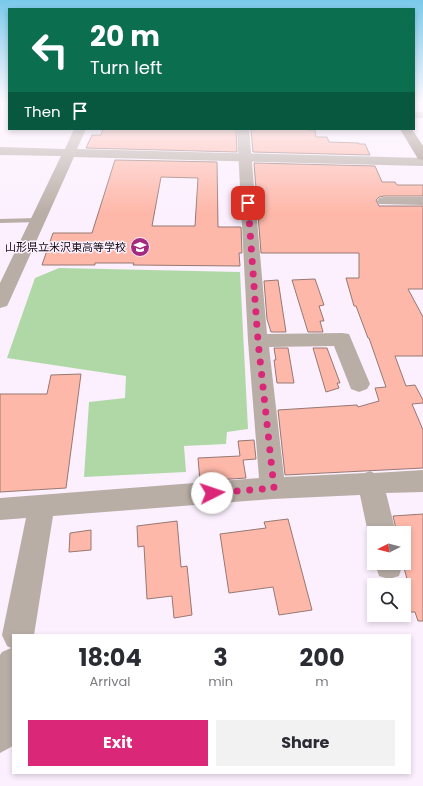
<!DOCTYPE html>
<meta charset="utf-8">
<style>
:root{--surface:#fff;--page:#f2f2f3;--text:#2b2b33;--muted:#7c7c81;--accent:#db2777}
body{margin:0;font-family:Poppins,"Noto Sans JP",sans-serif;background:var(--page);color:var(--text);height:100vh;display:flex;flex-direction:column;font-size:15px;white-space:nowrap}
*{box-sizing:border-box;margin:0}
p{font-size:13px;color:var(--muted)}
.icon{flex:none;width:22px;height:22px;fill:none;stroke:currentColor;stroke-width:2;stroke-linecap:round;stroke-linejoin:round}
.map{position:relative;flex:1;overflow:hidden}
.sheet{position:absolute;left:12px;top:634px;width:399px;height:140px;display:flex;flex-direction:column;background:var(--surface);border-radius:0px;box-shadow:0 2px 6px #0003}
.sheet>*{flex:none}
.hud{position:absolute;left:8px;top:8px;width:407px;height:122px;border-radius:0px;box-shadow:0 2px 6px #0003;background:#0b6e4f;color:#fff;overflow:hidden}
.needle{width:26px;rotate:264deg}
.controls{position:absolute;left:367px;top:526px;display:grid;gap:8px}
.controls a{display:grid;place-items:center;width:44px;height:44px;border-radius:0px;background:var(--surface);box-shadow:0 2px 6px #0003;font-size:20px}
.pin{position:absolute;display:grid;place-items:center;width:34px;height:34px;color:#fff;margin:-17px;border-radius:8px;box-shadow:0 2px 6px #0006}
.me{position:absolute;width:44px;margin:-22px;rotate:86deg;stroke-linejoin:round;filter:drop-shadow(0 0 3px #0008)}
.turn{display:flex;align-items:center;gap:14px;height:84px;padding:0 16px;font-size:18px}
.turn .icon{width:52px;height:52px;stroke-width:2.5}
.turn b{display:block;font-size:28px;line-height:34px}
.then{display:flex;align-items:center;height:38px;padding:0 16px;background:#0003;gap:8px;font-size:15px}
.eta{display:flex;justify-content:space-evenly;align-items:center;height:68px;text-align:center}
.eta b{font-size:24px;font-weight:700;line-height:28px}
.action{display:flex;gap:8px;margin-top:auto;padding:8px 16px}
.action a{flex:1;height:46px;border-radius:0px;background:var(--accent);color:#fff;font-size:16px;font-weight:700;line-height:46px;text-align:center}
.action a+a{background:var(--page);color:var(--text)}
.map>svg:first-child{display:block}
</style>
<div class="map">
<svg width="423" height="786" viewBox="0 0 423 786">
<rect width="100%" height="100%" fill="#fcf0fe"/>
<path fill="#b0d8a7" d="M59,268L240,272L248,429L227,432L226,444L184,446L186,472L84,477L89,402L125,398L126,376L7,358L35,278Z"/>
<g fill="#feb8a9" stroke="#967872" fill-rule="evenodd">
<path d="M103,129H236L237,152L86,148L92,135H101Z"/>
<path d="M251,129H307L308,130H315L316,137H327L329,142L359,143V144H365L370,155L253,152Z"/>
<path d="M115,160L217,162L218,227H241L242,253H239L240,266L133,265L134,263H95V265H42L53,233H92ZM161,177L198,178L195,226H152Z"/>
<path d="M254,163L375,166L382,182H395L397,185H423V196H384L379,197L376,200L379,206H423V289H408L423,317V356H395L406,386L415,385L423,400V403L412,404L423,430V468L285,475L278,410L357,405L358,407L379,401L375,388L386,387L369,338H368L356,306H354L346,278H359V253H261Z"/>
<path d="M315,279L324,305L319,306L324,321H320L323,332H308L292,280Z"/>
<path d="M278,280L286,332H271L267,319L264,281Z"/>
<path d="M274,348H288L294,383H277L274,360H276Z"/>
<path d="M313,348H327L340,383H337L339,388L326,392Z"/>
<path d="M81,374L66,488L0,492V394H47L51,375Z"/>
<path d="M254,440L256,459L243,460L246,478L200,481L198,458L240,456L238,441Z"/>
<path d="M423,514V621H418L415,612H404V586H409L404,568V533H397L393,516Z"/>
<path d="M288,519L312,610L279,615L273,587L229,593L220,534L266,528L264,522Z"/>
<path d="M177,521L181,567L187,566L192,615L174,618L172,596L147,599L144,546L138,547L137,526Z"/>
<path d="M91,530V550L69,552L70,533Z"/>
</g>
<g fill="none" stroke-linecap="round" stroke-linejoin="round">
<path fill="#b9aea6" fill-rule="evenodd" d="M37,218H40V222L0,223V219Z"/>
<g fill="#b9aea6" fill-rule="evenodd">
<rect x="414" y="112" width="9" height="6"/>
<path d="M237,129H249L267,334L342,333L349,334L370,384L367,389L359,392L351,389L334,346L269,347L284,477L365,473L370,471L374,473L423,470V492L386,493L396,533H374V542L368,533L360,495L273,499L53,516L34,635H13V746L0,753V655L2,652L11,648L7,646L2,635L26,518L0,520V498L259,478L248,341Z"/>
<path d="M384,197H423V205L379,204L377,201L379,198Z"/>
<path d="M375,563H403L399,576L389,579L379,576Z"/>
</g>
<path fill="#b9aea6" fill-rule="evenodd" d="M74,129H86L77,149L423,158V166L74,157L9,302L7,306L0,308V283L61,156L0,155V147L65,149Z"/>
<path fill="#9c8c80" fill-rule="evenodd" d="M400,129H412L423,146V160L418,159Z"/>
</g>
<linearGradient id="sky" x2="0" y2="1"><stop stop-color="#7ac9eb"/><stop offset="0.48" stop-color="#fef8ff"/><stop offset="1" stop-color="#fef8ff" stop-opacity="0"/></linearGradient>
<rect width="423" height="213" fill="url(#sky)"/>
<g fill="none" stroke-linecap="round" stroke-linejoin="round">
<path stroke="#db2777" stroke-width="7" stroke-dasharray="0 12.6" d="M212,493L274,488L258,341L248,203"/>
</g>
<defs>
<symbol id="school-disc" viewBox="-11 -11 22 22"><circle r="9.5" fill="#a42a7f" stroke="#fcf0fe"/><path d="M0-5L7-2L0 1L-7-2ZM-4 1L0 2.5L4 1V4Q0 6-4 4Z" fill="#fff"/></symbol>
</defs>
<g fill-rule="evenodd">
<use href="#school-disc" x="129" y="236" width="22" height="22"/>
</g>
<g text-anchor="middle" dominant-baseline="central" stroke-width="3" stroke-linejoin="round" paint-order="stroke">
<g font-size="11" fill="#120b13" stroke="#fcf0fe" text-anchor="end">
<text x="126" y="247">山形県立米沢東高等学校</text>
</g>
</g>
</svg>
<div class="controls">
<a><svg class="needle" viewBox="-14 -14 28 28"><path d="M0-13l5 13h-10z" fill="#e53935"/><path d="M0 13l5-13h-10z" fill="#7c7c81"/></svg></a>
<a><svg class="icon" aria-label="search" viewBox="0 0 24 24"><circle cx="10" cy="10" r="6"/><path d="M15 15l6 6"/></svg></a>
</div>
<div class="pin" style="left:248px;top:203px;background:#d93025"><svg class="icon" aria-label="arrive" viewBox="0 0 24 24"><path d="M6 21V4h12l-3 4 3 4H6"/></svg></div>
<svg class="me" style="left:212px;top:493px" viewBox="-20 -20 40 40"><circle r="19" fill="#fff"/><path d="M0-13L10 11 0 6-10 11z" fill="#db2777"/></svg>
<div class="hud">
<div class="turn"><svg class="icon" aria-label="left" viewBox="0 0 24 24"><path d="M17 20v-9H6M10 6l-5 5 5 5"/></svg><div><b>20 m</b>Turn left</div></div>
<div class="then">Then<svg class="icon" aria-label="arrive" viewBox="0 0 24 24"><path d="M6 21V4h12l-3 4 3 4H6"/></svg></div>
</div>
<section class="sheet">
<div class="eta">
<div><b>18:04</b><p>Arrival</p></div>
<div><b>3</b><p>min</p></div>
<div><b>200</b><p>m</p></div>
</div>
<div class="action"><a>Exit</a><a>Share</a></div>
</section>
</div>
